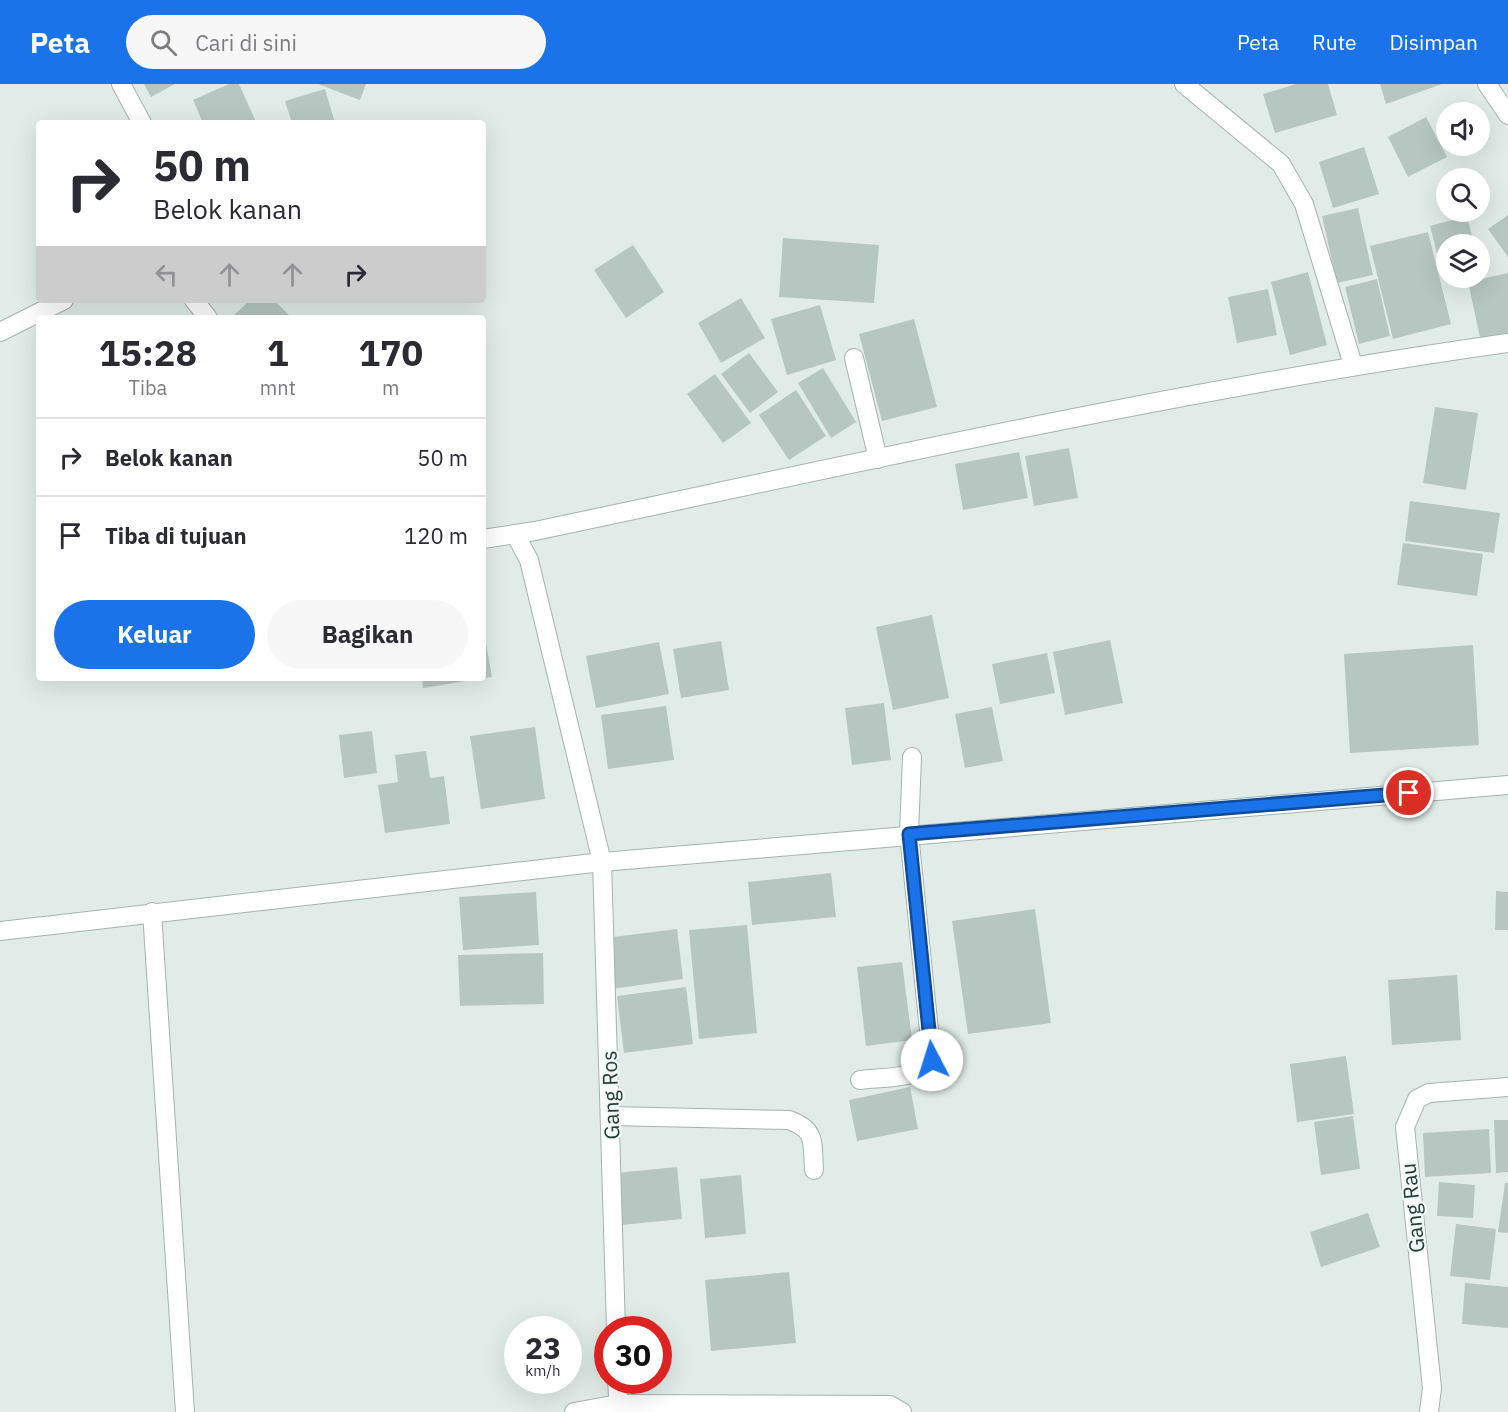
<!DOCTYPE html>
<html lang="id">
<style>
:root{--surface:#fff;--page:#f7f7f7;--text:#2b2b33;--muted:#7c7c81;--line:#e1e1e2;--accent:#1a73e8}
body{margin:0;font-family:"IBM Plex Sans",sans-serif;background:var(--page);color:var(--text);height:100vh;display:flex;flex-direction:column;font-size:22px;white-space:nowrap}
*{box-sizing:border-box;margin:0}
p{font-size:20px;color:var(--muted)}
.icon{flex:none;width:33px;height:33px;fill:none;stroke:currentColor;stroke-width:2;stroke-linecap:round;stroke-linejoin:round}
.map{position:relative;flex:1;overflow:hidden}
.details{position:absolute;left:36px;top:231px;width:450px;height:366px;display:flex;flex-direction:column;background:var(--surface);border-radius:6px;box-shadow:0 6px 24px #0002}
.details>*{flex:none}
.banner{position:absolute;left:36px;top:36px;width:450px;height:183px;border-radius:6px;box-shadow:0 6px 24px #0002;background:#fff;color:var(--text);overflow:hidden}
.tools{position:absolute;left:1436px;top:18px;display:grid;gap:12px}
.tools a{display:grid;place-items:center;width:54px;height:54px;border-radius:50%;background:var(--surface);box-shadow:0 6px 24px #0002;font-size:30px}
.speed{position:absolute;left:504px;top:1232px;display:flex;gap:12px;font-size:30px;font-weight:700;text-align:center}
.speed>*{display:grid;place-content:center;width:78px;height:78px;border-radius:50%;background:var(--surface);box-shadow:0 6px 24px #0002;line-height:1}
.speed small{font-size:15px;font-weight:400}
.speed .limit{border:9px solid #d22;background:#fff;color:#111}
.pin{position:absolute;display:grid;place-items:center;width:51px;height:51px;color:#fff;margin:-26px;border:3px solid #fff;border-radius:50%;box-shadow:0 2px 6px #0007}
.me{position:absolute;width:66px;margin:-33px;rotate:355deg;stroke-linejoin:round;filter:drop-shadow(0 0 4px #0008)}
.turn{display:flex;align-items:center;gap:21px;height:126px;padding:0 18px;font-size:27px}
.turn .icon{width:78px;height:78px;stroke-width:2.5}
.turn b{display:block;font-size:42px;line-height:51px}
.lanes{display:flex;align-items:center;height:57px;padding:0 18px;background:#0003;justify-content:center;gap:30px;direction:ltr}
.lanes .off{opacity:.35}
.eta{display:flex;justify-content:space-evenly;align-items:center;height:102px;text-align:center}
.eta b{font-size:36px;font-weight:800;line-height:42px}
.action{display:flex;gap:12px;margin-top:auto;padding:12px 18px}
.action a{flex:1;height:69px;border-radius:36px;background:var(--accent);color:#fff;font-size:24px;font-weight:800;line-height:69px;text-align:center}
.action a+a{background:var(--page);color:var(--text)}
ul{padding:0;list-style:none}
li{display:flex;align-items:center;gap:18px;height:78px;padding:0 18px;border-top:2px solid var(--line)}
li div{flex:1}
li b{display:block;font-size:22px}
li em{font-style:normal}
header{display:flex;align-items:center;gap:36px;box-sizing:border-box;height:84px;padding:0 30px;background:var(--accent);color:#fff}
header strong{font-size:28px}
nav{display:flex;gap:33px;margin-inline-start:auto;font-size:21px}
.search{width:420px;height:54px;background:var(--page);display:flex;align-items:center;gap:15px;box-sizing:border-box;padding:0 21px;border-radius:33px;color:var(--muted);font-size:22px}
.map>svg:first-child{display:block}
</style>
<header>
<strong>Peta</strong>
<div class="search"><svg class="icon" aria-label="search" viewBox="0 0 24 24"><circle cx="10" cy="10" r="6"/><path d="M15 15l6 6"/></svg>Cari di sini</div>
<nav><a>Peta</a><a>Rute</a><a>Disimpan</a></nav>
</header>
<div class="map">
<svg width="1508" height="1328" viewBox="0 0 1508 1328">
<rect width="100%" height="100%" fill="#e1ece8"/>
<g fill="#b6c7c1">
<path d="M144,0H175L151,13Z"/>
<path d="M229,0H239L256,38L203,39L193,16Z"/>
<path d="M318,0H366L360,16Z"/>
<path d="M1296,0H1328L1337,31L1275,49L1263,10Z"/>
<path d="M1380,0H1442L1386,20Z"/>
<path d="M325,5L335,39H292L285,17Z"/>
<path d="M1426,33L1447,73L1408,93L1388,53Z"/>
<path d="M1364,63L1379,110L1333,124L1319,78Z"/>
<path d="M1358,124L1373,191L1337,199L1322,132Z"/>
<path d="M1508,131V173L1488,145Z"/>
<path d="M1467,132L1474,160H1446V192L1443,193L1430,142Z"/>
<path d="M1428,148L1451,240L1393,255L1370,162Z"/>
<path d="M783,154L879,161L874,219L779,213Z"/>
<path d="M633,161L664,208L626,234L594,186Z"/>
<path d="M1308,188L1327,261L1290,271L1271,198Z"/>
<path d="M1508,189V252L1481,258L1468,198Z"/>
<path d="M1377,195L1390,252L1359,260L1345,203Z"/>
<path d="M1268,205L1277,251L1237,259L1228,213Z"/>
<path d="M741,214L765,254L721,279L698,239Z"/>
<path d="M250,216H274L292,234H231Z"/>
<path d="M820,221L836,276L787,291L771,235Z"/>
<path d="M914,235L937,323L882,337L859,250Z"/>
<path d="M749,269L778,308L750,329L721,290Z"/>
<path d="M823,284L856,338L831,354L798,299Z"/>
<path d="M715,290L751,339L723,359L687,310Z"/>
<path d="M796,306L826,352L789,376L759,331Z"/>
<path d="M1435,323L1478,329L1466,406L1423,399Z"/>
<path d="M1069,364L1078,414L1034,422L1025,372Z"/>
<path d="M1019,368L1028,414L963,426L955,380Z"/>
<path d="M1410,417L1500,429L1494,469L1405,457Z"/>
<path d="M1403,459L1483,470L1477,512L1397,501Z"/>
<path d="M932,531L949,614L893,626L876,543Z"/>
<path d="M483,542L492,593L483,594Z"/>
<path d="M1110,556L1123,619L1065,631L1053,568Z"/>
<path d="M721,557L729,606L681,614L673,565Z"/>
<path d="M659,558L669,610L596,624L586,572Z"/>
<path d="M1473,561L1479,661L1350,669L1344,570Z"/>
<path d="M1047,569L1055,609L1000,620L992,580Z"/>
<path d="M422,594H478V595L423,604Z"/>
<path d="M884,619L891,676L852,681L845,624Z"/>
<path d="M666,622L674,676L608,685L601,631Z"/>
<path d="M992,623L1003,677L965,684L955,630Z"/>
<path d="M535,643L545,715L481,725L470,652Z"/>
<path d="M372,647L377,689L344,694L339,651Z"/>
<path d="M426,667L430,694L444,692L450,740L385,749L378,701L398,698L395,671Z"/>
<path d="M831,789L836,833L752,841L748,798Z"/>
<path d="M1496,807L1508,808V846H1495Z"/>
<path d="M536,808L539,861L463,866L459,813Z"/>
<path d="M1035,825L1051,939L968,950L952,837Z"/>
<path d="M747,841L757,949L699,955L689,846Z"/>
<path d="M677,845L683,895L612,905L605,854Z"/>
<path d="M543,869L544,920L460,922L458,871Z"/>
<path d="M902,878L912,956L866,962L857,883Z"/>
<path d="M1457,891L1461,956L1392,961L1388,896Z"/>
<path d="M686,903L693,960L624,969L617,912Z"/>
<path d="M1346,972L1354,1030L1297,1038L1290,980Z"/>
<path d="M910,1003L918,1045L857,1057L849,1016Z"/>
<path d="M1353,1032L1360,1085L1321,1091L1314,1038Z"/>
<path d="M1494,1036H1508V1088L1496,1089Z"/>
<path d="M1489,1045L1491,1089L1425,1093L1423,1049Z"/>
<path d="M677,1083L682,1135L621,1141L616,1089Z"/>
<path d="M741,1091L746,1150L705,1154L700,1095Z"/>
<path d="M1439,1098L1475,1101L1473,1134L1437,1132Z"/>
<path d="M1505,1099H1508V1149L1498,1148Z"/>
<path d="M1368,1129L1380,1163L1321,1183L1310,1148Z"/>
<path d="M1456,1140L1496,1145L1490,1196L1450,1192Z"/>
<path d="M789,1188L796,1259L711,1267L705,1196Z"/>
<path d="M1465,1199L1508,1203V1244L1462,1240Z"/>
</g>
<g fill="none" stroke-linecap="round" stroke-linejoin="round">
<defs>
<g id="minor">
<path d="M121,0L142,39"/>
<path d="M1184,0L1281,80L1304,120L1353,281"/>
<path d="M1487,0L1508,31"/>
<path d="M194,216L208,234"/>
<path d="M0,248L64,216"/>
<path d="M854,274L878,375"/>
<path d="M515,450L529,476L602,778L616,1245"/>
<path d="M483,455L535,447C858,379 1181,305 1508,259"/>
<path d="M152,828L185,1328"/>
<path d="M0,847L602,778L1508,701"/>
<path d="M860,996C881,993 920,996 932,976L909,750L912,673"/>
<path d="M611,1032L789,1036C817,1046 812,1059 814,1086"/>
<path d="M617,1296L619,1328"/>
<path d="M574,1328L618,1320L890,1321L902,1328"/>
<path d="M1429,1328L1432,1304L1405,1043L1417,1015L1429,1009L1508,1003"/>
</g>
</defs>
<use href="#minor" stroke="#a3b4af" stroke-width="20"/>
<use href="#minor" stroke="#fff" stroke-width="18"/>
</g>
<g fill="none" stroke-linecap="round" stroke-linejoin="round">
<defs>
<path id="route" d="M932,976L909,750L1409,709"/>
</defs>
<use href="#route" stroke="#114b97" stroke-width="15"/>
<use href="#route" stroke="#1a73e8" stroke-width="10"/>
</g>
<g text-anchor="middle" dominant-baseline="central" stroke-width="4.5" stroke-linejoin="round" paint-order="stroke">
<g font-size="21" fill="#203e37" stroke="#f1f8f5">
<text transform="translate(610 1011) rotate(-92)">Gang Ros</text>
<text transform="translate(1412 1124) rotate(-96)">Gang Rau</text>
</g>
</g>
</svg>
<div class="tools">
<a><svg class="icon" aria-label="sound" viewBox="0 0 24 24"><path d="M4 9h4l5-4v14l-5-4H4zM17 9q2 3 0 6"/></svg></a>
<a><svg class="icon" aria-label="search" viewBox="0 0 24 24"><circle cx="10" cy="10" r="6"/><path d="M15 15l6 6"/></svg></a>
<a><svg class="icon" aria-label="layers" viewBox="0 0 24 24"><path d="M12 4l9 5-9 5-9-5zM3 14l9 5 9-5"/></svg></a>
</div>
<div class="speed"><div>23<small>km/h</small></div><div class="limit">30</div></div>
<div class="pin" style="left:1409px;top:709px;background:#d93025"><svg class="icon" aria-label="arrive" viewBox="0 0 24 24"><path d="M6 21V4h12l-3 4 3 4H6"/></svg></div>
<svg class="me" style="left:932px;top:976px" viewBox="-20 -20 40 40"><circle r="19" fill="#fff"/><path d="M0-13L10 11 0 6-10 11z" fill="#1a73e8"/></svg>
<div class="banner">
<div class="turn"><svg class="icon" aria-label="right" viewBox="0 0 24 24"><path d="M7 20v-9h11M14 6l5 5-5 5"/></svg><div><b>50 m</b>Belok kanan</div></div>
<div class="lanes"><svg class="icon off" aria-label="left" viewBox="0 0 24 24"><path d="M17 20v-9H6M10 6l-5 5 5 5"/></svg><svg class="icon off" aria-label="ahead" viewBox="0 0 24 24"><path d="M12 20V5M6 11l6-6 6 6"/></svg><svg class="icon off" aria-label="ahead" viewBox="0 0 24 24"><path d="M12 20V5M6 11l6-6 6 6"/></svg><svg class="icon" aria-label="right" viewBox="0 0 24 24"><path d="M7 20v-9h11M14 6l5 5-5 5"/></svg></div>
</div>
<section class="details">
<div class="eta">
<div><b>15:28</b><p>Tiba</p></div>
<div><b>1</b><p>mnt</p></div>
<div><b>170</b><p>m</p></div>
</div>
<ul>
<li><svg class="icon" aria-label="right" viewBox="0 0 24 24"><path d="M7 20v-9h11M14 6l5 5-5 5"/></svg><div><b>Belok kanan</b></div><em>50 m</em></li>
<li><svg class="icon" aria-label="arrive" viewBox="0 0 24 24"><path d="M6 21V4h12l-3 4 3 4H6"/></svg><div><b>Tiba di tujuan</b></div><em>120 m</em></li>
</ul>
<div class="action"><a>Keluar</a><a>Bagikan</a></div>
</section>
</div>
